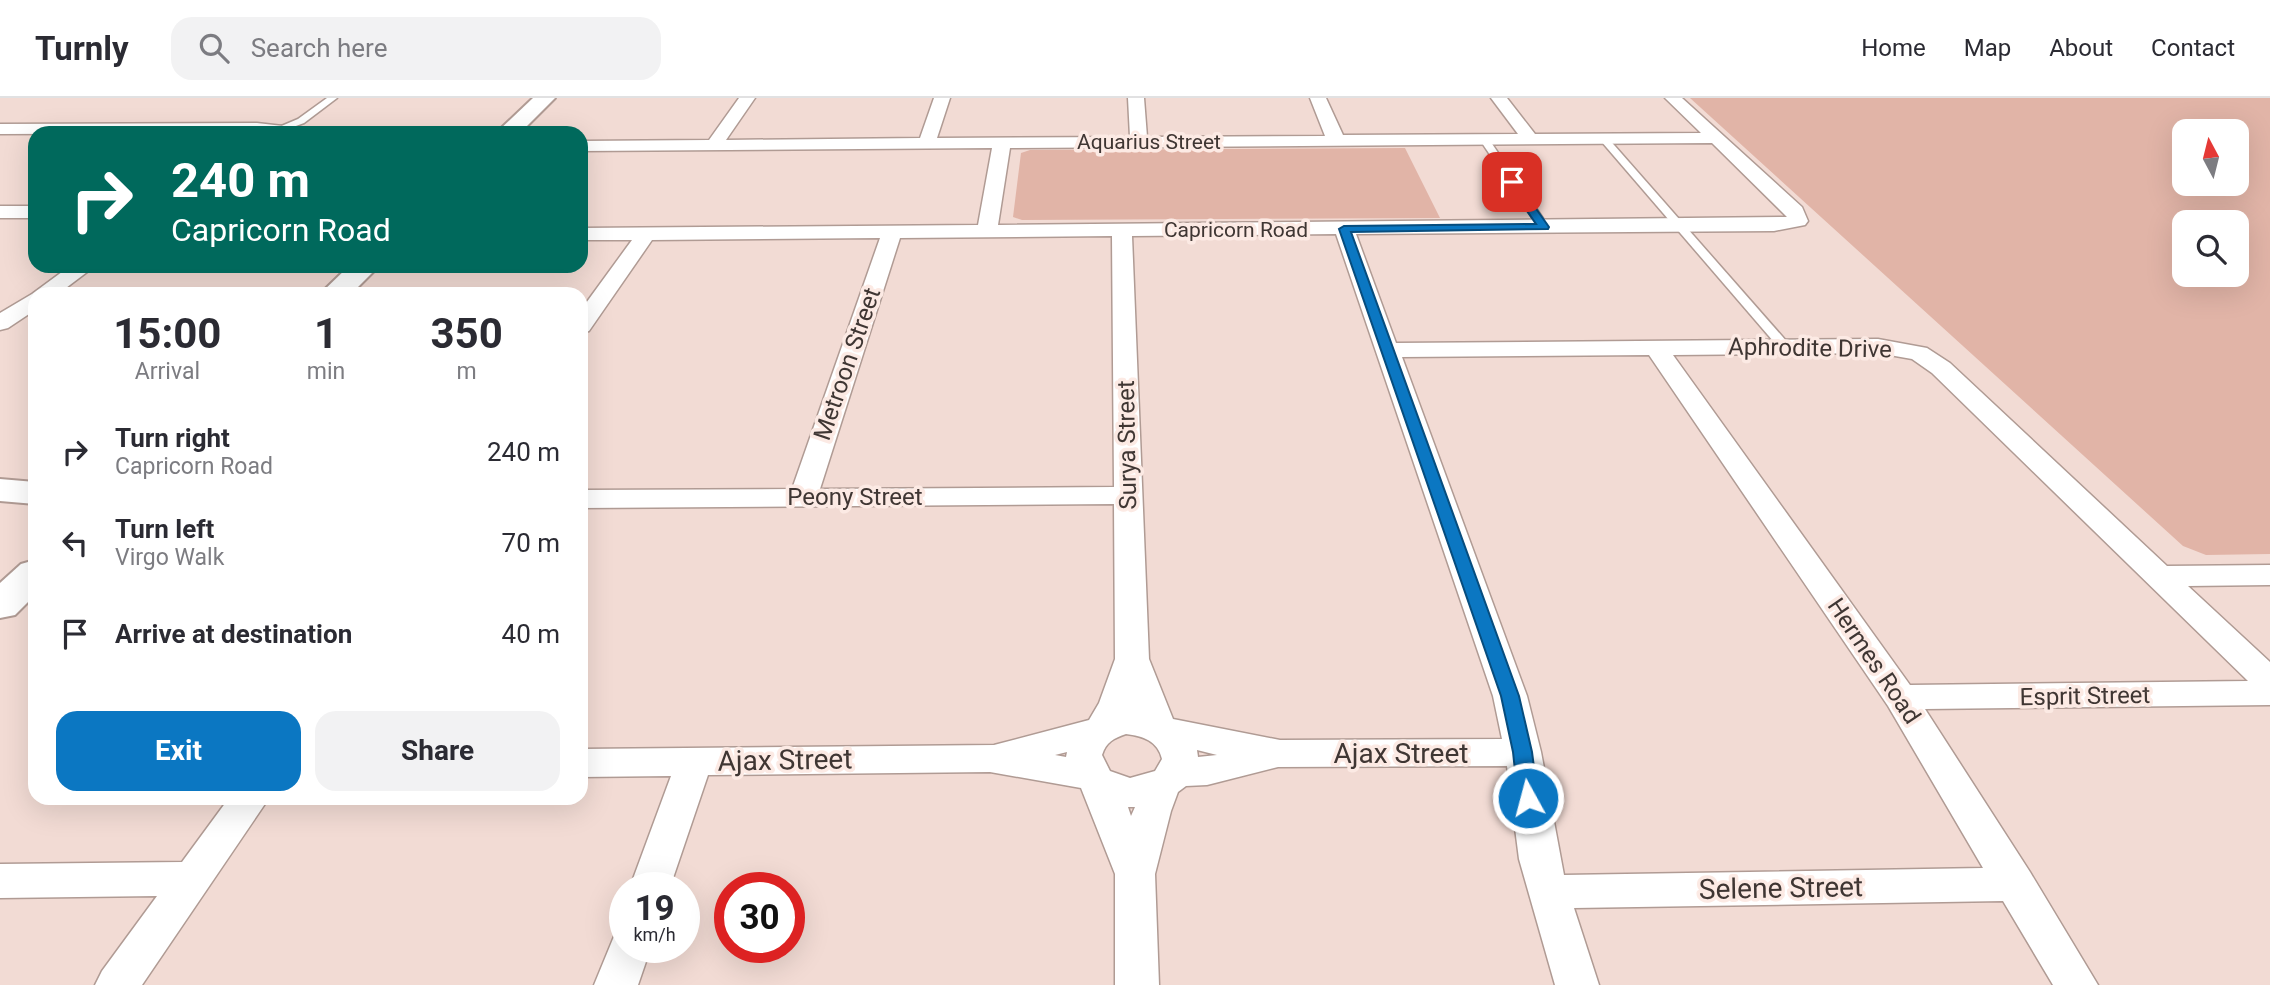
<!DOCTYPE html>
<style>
:root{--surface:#fff;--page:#f2f2f3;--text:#2b2b33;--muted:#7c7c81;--line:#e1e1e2;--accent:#0b77c2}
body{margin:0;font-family:Roboto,sans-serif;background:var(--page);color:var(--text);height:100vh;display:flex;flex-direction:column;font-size:26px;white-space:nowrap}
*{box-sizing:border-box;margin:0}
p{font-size:23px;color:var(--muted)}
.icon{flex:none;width:38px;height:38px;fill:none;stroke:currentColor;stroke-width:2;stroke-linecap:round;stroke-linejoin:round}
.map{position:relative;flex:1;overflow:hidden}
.sheet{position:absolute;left:28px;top:189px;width:560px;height:518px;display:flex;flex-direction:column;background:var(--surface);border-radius:21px;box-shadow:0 7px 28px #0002}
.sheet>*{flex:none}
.guide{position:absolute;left:28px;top:28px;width:560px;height:147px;border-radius:21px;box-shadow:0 7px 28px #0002;background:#00695c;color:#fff;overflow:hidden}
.needle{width:46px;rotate:353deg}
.controls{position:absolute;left:2172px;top:21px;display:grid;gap:14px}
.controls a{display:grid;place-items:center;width:77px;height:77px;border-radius:14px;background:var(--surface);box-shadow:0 7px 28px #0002;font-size:35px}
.speed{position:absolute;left:609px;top:774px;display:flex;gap:14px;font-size:35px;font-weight:700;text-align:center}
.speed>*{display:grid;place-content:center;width:91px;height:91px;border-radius:50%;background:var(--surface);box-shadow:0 7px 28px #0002;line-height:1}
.speed small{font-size:18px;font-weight:400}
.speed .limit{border:10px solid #d22;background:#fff;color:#111}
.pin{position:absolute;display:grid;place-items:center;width:60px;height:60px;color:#fff;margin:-30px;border-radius:14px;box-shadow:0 4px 10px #0006}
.me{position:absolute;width:77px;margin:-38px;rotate:353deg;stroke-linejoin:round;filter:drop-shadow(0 0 5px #0008)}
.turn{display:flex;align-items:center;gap:24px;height:147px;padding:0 28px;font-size:32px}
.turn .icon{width:91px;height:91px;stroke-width:2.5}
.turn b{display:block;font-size:49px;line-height:60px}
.eta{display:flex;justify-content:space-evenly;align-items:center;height:119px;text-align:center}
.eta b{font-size:42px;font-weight:700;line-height:49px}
.button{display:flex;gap:14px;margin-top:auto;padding:14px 28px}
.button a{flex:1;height:80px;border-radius:21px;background:var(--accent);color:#fff;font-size:28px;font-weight:700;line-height:80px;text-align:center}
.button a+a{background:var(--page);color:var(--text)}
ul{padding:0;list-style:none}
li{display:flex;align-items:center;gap:21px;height:91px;padding:0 28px}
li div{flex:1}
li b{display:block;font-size:26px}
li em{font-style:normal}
header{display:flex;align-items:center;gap:42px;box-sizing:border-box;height:98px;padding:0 35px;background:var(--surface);border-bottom:2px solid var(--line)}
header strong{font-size:33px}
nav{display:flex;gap:38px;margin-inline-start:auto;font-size:24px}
.search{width:490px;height:63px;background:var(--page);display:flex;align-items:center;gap:18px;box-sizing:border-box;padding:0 24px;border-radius:21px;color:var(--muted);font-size:26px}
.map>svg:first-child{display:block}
</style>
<header>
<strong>Turnly</strong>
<div class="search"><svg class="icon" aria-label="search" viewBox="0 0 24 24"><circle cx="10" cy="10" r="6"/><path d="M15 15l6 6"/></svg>Search here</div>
<nav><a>Home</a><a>Map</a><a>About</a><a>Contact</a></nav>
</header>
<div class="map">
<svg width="2270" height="887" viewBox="0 0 2270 887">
<rect width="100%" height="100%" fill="#f2dbd4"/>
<g fill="#e1b4a7" fill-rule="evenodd">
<path d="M1690,0H2270V456L2206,457L2183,448ZM2184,33H2236V86H2184ZM2184,124H2236V177H2184Z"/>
<path d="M1405,50L1440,120L1022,122L1013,119L1021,55L1030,52Z"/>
</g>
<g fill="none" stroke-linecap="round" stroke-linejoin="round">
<defs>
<g id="service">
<path d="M327,0H337L304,25L277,35L272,32L298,21Z"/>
<path d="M1601,39H1607L1788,245V251H1780L1601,43Z"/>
<path d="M1482,40H1488L1549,129L1548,131H1540L1480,42Z"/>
</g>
<g id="minor">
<path d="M739,0H755L726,42L920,40L934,0H950L937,40L1130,39L1128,0H1144L1147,39L1325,38L1310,0H1326L1343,37L1518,36L1491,0H1507L1535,36L1701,35L1665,0H1682L1802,109L1808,123L1805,127L1774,133L1356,136L1396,245L1878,241L1927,250L1950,265L2167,468L2270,467V487L2188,488L2270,564V607L1925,611L2030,774L2098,887H2053L2003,803L1574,810L1599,887H1555L1519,761L1507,668L1278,669L1207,687L1186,688L1178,694L1171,713L1155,776L1159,887H1115V776L1081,690L990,674L708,677L670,789H630L671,678L581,679V651L994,647L1089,622L1099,605L1115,561L1114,406L581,410V392L792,391L880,140L652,142L589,233L581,235V212L632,142H581V130L978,127L992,50L581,53V43L709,42ZM1712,45L1787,119L998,127L1010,50ZM1336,136L1493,598L1502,641L1280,642L1173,621L1149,561L1132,138ZM1112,138L1114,389L820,391L900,140ZM1878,255L1912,261L1932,275L2248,583L1910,587L1673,257ZM1649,257L1888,608L1983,770L1564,777L1541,654L1527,598L1402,259ZM1126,636C1143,638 1158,643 1162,661L1155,673L1130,680L1110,673L1102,657C1106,644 1114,640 1126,636ZM1197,652L1217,657L1198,659ZM1067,654L1066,659L1055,657ZM1128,709H1135L1131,718Z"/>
<path d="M257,25L283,28L286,35L0,36V26Z"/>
<rect x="0" y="108" width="35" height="12"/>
<path d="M70,168H95L58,196H35V212L8,230L0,232V215L32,196Z"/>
<path d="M229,700H269L142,887H95L102,873L157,798L0,800V766L182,764Z"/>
<path d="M625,832V849H651L638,887H594L615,836Z"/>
</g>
<g id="tertiary">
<path d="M533,0H555L520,35H496Z"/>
<path d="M349,168H379L351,196H320Z"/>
<path d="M0,381L35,384V406L0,403Z"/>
<path d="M35,462V497L15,517L0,520V485L21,466Z"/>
</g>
</defs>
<use href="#service" stroke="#b09b94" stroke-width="3"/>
<use href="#minor" stroke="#b09b94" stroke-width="3"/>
<use href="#tertiary" stroke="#b09b94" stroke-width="4"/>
<use href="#service" fill="#fff" fill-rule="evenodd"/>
<use href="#minor" fill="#fff" fill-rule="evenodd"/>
<use href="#tertiary" fill="#fff" fill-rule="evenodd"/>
</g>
<path fill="#0b77c2" stroke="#074d7e" stroke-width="2" d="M1509,82H1516L1549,129L1548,131L1351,134L1519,598L1532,654L1538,700L1535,705L1528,708L1521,705L1518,700L1513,654L1501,598L1339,131L1344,128L1536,126L1507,84Z"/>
<g text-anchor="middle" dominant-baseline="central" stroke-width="7" stroke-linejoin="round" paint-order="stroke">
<g font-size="21" fill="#3f3633" stroke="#fceae4">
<text x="1149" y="44">Aquarius Street</text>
<text x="1236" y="132">Capricorn Road</text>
</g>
<g font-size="24" fill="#3f3633" stroke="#fceae4">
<text transform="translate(1810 250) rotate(1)">Aphrodite Drive</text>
<text transform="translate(847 266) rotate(-71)">Metroon Street</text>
<text transform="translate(1127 347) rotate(-91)">Surya Street</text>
<text x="855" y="399">Peony Street</text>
<text transform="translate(1874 563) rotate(56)">Hermes Road</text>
<text transform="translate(2085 598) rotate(-1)">Esprit Street</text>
</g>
<g font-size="28" fill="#3f3633" stroke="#fceae4">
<text x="1401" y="655">Ajax Street</text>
<text transform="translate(785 662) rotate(-1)">Ajax Street</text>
<text transform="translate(1781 790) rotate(-1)">Selene Street</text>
</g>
</g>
</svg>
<div class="controls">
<a><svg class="needle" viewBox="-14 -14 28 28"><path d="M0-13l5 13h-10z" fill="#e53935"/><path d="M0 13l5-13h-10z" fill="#7c7c81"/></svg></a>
<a><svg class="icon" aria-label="search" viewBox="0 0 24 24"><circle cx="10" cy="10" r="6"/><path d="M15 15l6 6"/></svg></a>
</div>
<div class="speed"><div>19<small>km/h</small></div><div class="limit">30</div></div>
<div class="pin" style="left:1512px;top:84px;background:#d93025"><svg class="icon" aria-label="arrive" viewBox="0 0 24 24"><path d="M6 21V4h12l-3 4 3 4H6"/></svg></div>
<svg class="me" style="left:1528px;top:700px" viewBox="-20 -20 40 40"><circle r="17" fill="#0b77c2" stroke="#fff" stroke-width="3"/><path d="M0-11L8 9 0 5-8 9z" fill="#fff"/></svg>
<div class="guide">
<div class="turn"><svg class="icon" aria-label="right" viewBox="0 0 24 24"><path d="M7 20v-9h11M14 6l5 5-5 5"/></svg><div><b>240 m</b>Capricorn Road</div></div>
</div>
<section class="sheet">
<div class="eta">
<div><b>15:00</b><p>Arrival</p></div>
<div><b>1</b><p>min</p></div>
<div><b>350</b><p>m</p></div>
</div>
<ul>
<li><svg class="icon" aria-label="right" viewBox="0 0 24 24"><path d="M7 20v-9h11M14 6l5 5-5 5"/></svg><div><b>Turn right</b><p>Capricorn Road</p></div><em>240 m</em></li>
<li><svg class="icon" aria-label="left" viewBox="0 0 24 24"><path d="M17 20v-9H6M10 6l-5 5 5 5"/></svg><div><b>Turn left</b><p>Virgo Walk</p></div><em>70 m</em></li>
<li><svg class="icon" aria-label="arrive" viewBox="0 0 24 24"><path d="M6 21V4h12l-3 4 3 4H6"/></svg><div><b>Arrive at destination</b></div><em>40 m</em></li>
</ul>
<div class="button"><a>Exit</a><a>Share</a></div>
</section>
</div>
